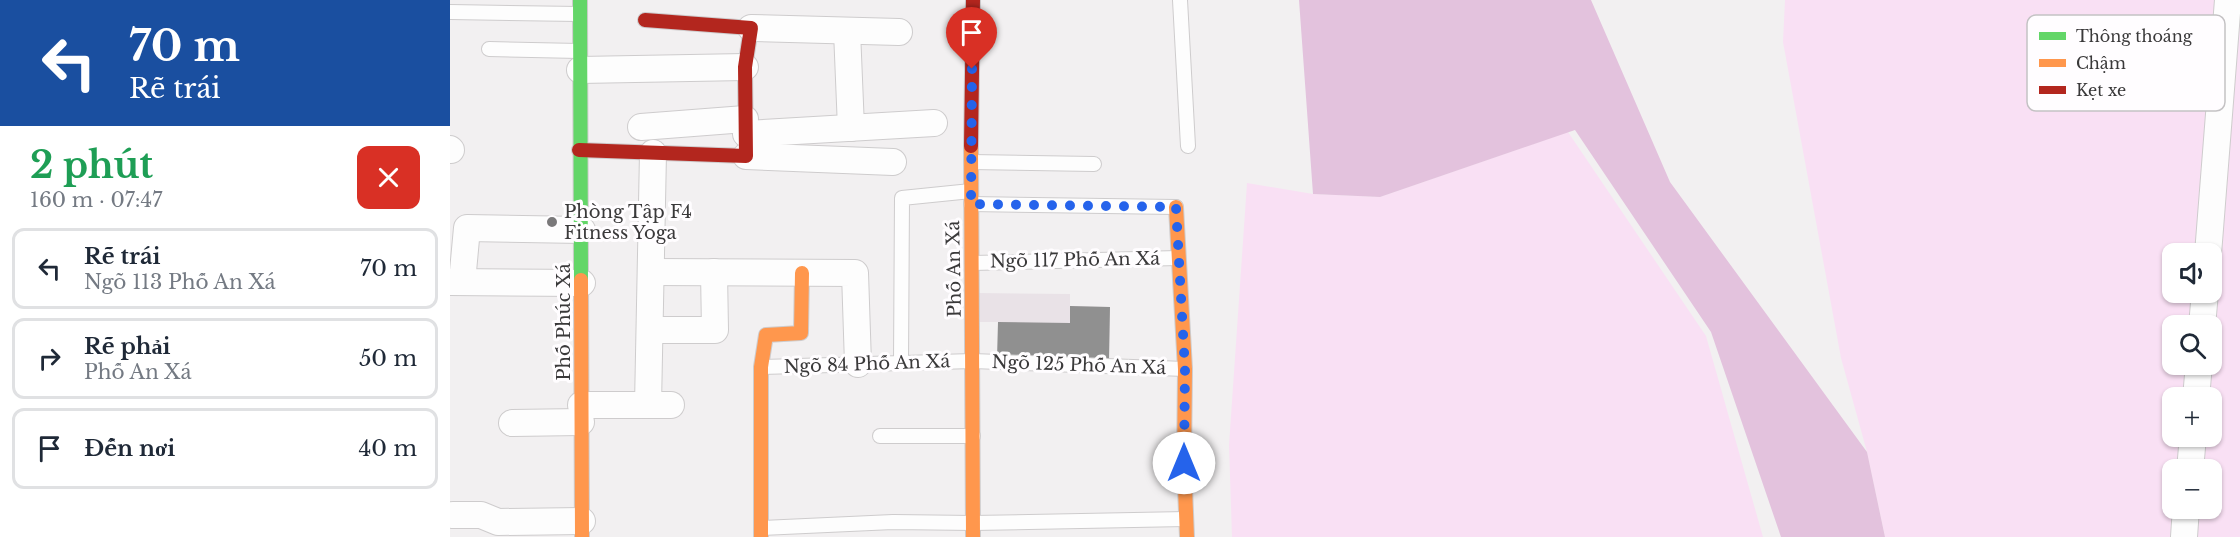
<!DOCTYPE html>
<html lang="vi">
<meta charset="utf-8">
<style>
:root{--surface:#fff;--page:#f2f2f3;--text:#1f2937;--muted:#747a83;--line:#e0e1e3}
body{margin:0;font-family:"Libre Baskerville",serif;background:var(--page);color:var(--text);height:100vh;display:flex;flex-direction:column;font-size:22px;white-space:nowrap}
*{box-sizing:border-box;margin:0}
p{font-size:20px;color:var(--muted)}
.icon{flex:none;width:33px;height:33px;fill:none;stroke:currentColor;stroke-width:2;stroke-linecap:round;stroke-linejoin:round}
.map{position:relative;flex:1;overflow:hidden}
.details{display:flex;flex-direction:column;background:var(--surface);width:450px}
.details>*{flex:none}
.guide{background:#1a4fa0;color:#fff;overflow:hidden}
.buttons{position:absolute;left:1712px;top:243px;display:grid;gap:12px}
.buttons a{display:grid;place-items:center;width:60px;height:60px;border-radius:12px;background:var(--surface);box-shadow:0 2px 4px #0004;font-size:30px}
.pin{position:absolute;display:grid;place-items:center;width:51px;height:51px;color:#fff;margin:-62px -26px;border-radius:50% 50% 50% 0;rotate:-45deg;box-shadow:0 0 6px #0007}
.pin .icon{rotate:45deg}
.me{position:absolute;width:66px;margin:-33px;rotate:0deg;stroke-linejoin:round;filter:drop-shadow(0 0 4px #0008)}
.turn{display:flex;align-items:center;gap:21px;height:126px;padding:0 30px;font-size:27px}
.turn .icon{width:78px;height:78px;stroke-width:2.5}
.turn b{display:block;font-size:42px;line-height:51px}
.round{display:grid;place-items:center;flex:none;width:63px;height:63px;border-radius:12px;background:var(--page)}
.head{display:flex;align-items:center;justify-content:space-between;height:102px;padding:0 30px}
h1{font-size:36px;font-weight:700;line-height:45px;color:#1e9e55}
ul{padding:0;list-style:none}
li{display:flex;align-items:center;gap:18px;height:81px;margin:0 12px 9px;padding:0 18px;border:3px solid var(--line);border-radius:12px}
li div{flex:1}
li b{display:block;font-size:22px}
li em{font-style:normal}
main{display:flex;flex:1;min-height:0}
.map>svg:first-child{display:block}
</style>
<main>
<section class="details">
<div class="guide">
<div class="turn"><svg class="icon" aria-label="left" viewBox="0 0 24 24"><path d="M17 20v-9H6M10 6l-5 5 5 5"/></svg><div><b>70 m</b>Rẽ trái</div></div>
</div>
<div class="head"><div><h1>2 phút</h1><p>160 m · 07:47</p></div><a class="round" style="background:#d93025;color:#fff"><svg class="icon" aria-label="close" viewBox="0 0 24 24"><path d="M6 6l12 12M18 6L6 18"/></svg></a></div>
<ul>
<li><svg class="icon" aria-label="left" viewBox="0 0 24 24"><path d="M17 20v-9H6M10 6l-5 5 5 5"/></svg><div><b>Rẽ trái</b><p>Ngõ 113 Phố An Xá</p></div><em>70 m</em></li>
<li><svg class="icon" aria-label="right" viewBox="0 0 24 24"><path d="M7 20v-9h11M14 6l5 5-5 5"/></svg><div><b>Rẽ phải</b><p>Phố An Xá</p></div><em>50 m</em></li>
<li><svg class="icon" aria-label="arrive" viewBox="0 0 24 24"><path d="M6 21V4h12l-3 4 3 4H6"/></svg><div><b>Đến nơi</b></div><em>40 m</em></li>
</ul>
</section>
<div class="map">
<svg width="1790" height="537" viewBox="0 0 1790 537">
<rect width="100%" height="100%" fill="#f2f0f1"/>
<path fill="#e9e2e7" d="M527,293L620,294V306L660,307L659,360L548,322H527Z"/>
<g fill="#f9e0f4" fill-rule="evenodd">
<path d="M1335,0H1790V537H1435L1417,452L1391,358L1333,42ZM1722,254H1761V292H1722ZM1722,326H1761V364H1722ZM1722,398H1761V436H1722ZM1722,470H1761V508H1722Z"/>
<path d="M1118,132L1256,336L1313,537H782L779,445L797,183L863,194L930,197Z"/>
</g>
<path fill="#e3c2dd" d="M849,0H1141L1220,182L1417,452L1435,537H1331L1261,332L1125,130L930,197L863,194Z"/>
<path fill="#909090" d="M620,306L660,307L659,360L547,358L548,322L620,323Z"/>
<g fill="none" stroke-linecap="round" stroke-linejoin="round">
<defs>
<g id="lane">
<path d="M730,0L738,146"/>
<path d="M0,12L129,14"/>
<path d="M39,49L129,51"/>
<path d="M521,162L644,164"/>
<path d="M521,204L726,207"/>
<path d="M522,263L728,258"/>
<path d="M451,363L452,198L521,191"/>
<path d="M312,367L523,361L735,369"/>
<path d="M430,436H523"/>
<path d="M311,528L443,522L523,523L736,519"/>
</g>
<g id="street">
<path d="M301,28L449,32"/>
<path d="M397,31L401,128"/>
<path d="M130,70L295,67"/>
<path d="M191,127L295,119"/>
<path d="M296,134L484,123"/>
<path d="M0,149L1,150"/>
<path d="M296,156L443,162"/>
<path d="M1758,254L1778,0"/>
<path d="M201,272L405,273L408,364"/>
<path d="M0,282L132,283"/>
<path d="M12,282L17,228L132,230"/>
<path d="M1752,326L1755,292"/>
<path d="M200,330H265L264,272"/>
<path d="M1746,398L1749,364"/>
<path d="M131,405H221"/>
<path d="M198,405L203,153"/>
<path d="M62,423L131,422"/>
<path d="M1740,470L1743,436"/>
<path d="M3,515H31L48,522L132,521"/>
<path d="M1734,537L1736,508"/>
</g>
<path id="fast" d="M130,0L131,280"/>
<g id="slow">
<path d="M521,146L523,537"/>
<path d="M726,207L735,369L734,463L737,537"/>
<path d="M131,280L132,537"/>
<path d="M311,537V367L316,335L351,333L352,273"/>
</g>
<g id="jam">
<path d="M521,146L523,0"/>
<path d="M129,150L296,156L295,67L301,28L195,20"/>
</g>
</defs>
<use href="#lane" stroke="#cecccd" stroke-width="16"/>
<use href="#street" stroke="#cecccd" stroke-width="28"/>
<use href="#fast" stroke="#cecccd" stroke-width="16"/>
<use href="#slow" stroke="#cecccd" stroke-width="16"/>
<use href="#jam" stroke="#cecccd" stroke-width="16"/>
<use href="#lane" stroke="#fdfdfd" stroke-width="14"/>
<use href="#street" stroke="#fdfdfd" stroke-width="26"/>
<use href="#fast" stroke="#63d668" stroke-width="14"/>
<use href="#slow" stroke="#ff974d" stroke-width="14"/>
<use href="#jam" stroke="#b3261e" stroke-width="14"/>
</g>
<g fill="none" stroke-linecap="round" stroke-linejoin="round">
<path stroke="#2563eb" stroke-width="10" stroke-dasharray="0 18" d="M522,69L521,204L726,207L735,369L734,463"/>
</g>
<circle fill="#7a797a" stroke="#fffdff" stroke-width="2" cx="102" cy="222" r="6"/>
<g text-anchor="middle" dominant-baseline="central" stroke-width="6" stroke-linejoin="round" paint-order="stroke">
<g font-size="18" fill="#3a393a" stroke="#fffdff" text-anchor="start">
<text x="114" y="212">Phòng Tập F4<tspan x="114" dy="21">Fitness Yoga</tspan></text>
</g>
<g font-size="18" fill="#3a393a" stroke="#fffdff">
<text transform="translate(625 260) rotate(-1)">Ngõ 117 Phố An Xá</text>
<text transform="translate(504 269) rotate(-91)">Phố An Xá</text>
<text transform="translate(114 322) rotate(-90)">Phố Phúc Xá</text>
<text transform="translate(417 364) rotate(-2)">Ngõ 84 Phố An Xá</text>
<text transform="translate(629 365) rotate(2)">Ngõ 125 Phố An Xá</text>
</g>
</g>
<rect x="1577" y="15" width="198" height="96" rx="9" fill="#fffdff" stroke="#c4c2c4" stroke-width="1.5"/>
<rect x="1589" y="32" width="27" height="8" fill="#63d668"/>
<rect x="1589" y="59" width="27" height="8" fill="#ff974d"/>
<rect x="1589" y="86" width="27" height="8" fill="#b3261e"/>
<g font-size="16" fill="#3a393a">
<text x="1626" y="42">Thông thoáng</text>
<text x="1626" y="69">Chậm</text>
<text x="1626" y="96">Kẹt xe</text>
</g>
</svg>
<div class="buttons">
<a><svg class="icon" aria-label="sound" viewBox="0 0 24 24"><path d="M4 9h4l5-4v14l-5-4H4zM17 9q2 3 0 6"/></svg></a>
<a><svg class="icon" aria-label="search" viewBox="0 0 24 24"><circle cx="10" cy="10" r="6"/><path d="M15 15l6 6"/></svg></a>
<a>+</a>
<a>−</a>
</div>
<div class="pin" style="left:522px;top:69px;background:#d93025"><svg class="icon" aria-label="arrive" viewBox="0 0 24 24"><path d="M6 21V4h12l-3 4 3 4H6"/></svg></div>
<svg class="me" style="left:734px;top:463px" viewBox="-20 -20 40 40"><circle r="19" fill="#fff"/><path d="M0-13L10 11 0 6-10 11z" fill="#2563eb"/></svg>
</div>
</main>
